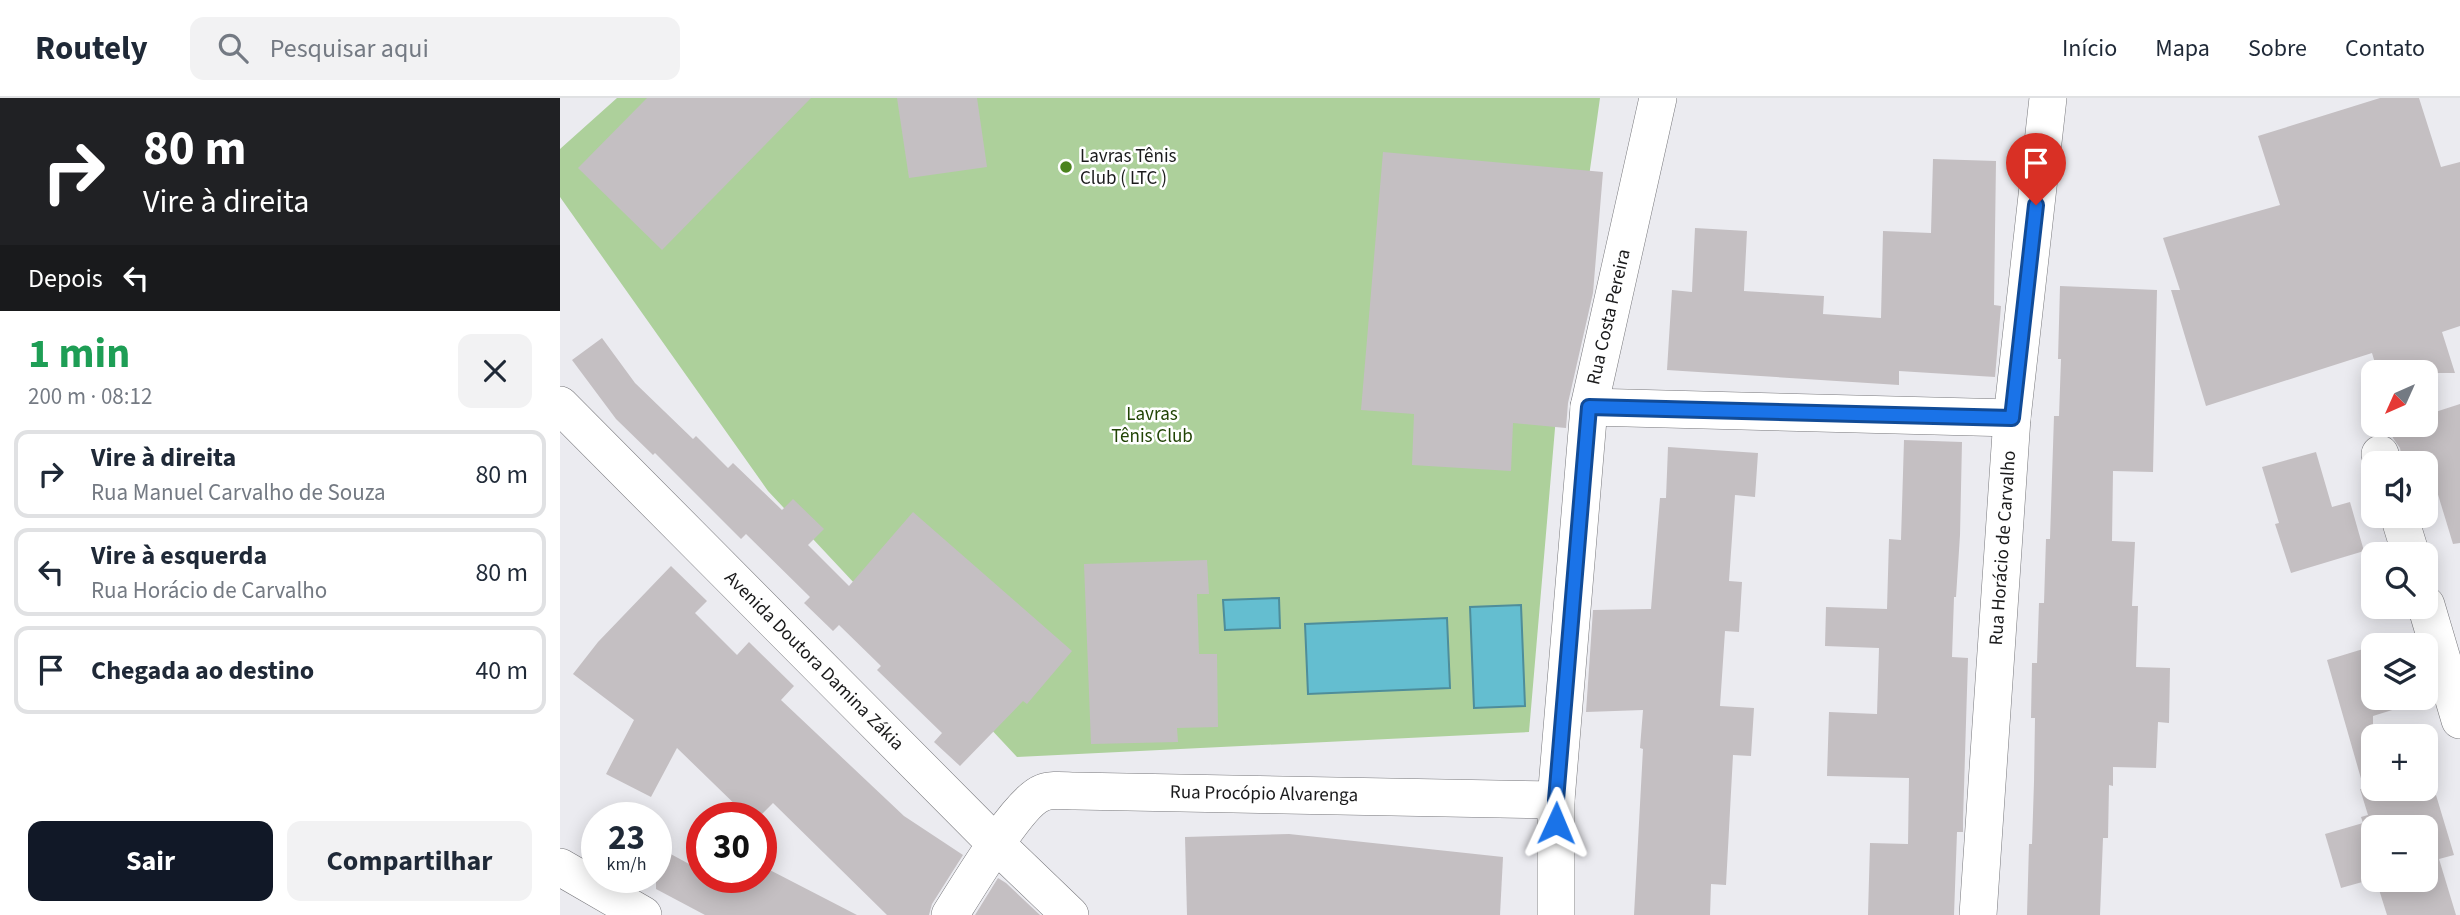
<!DOCTYPE html>
<html lang="pt">
<meta charset="utf-8">
<style>
:root{--surface:#fff;--page:#f2f2f3;--text:#1f2937;--muted:#747a83;--line:#e0e1e3;--accent:#111827}
body{margin:0;font-family:"Source Sans 3",sans-serif;background:var(--page);color:var(--text);height:100vh;display:flex;flex-direction:column;font-size:26px;white-space:nowrap}
*{box-sizing:border-box;margin:0}
p{font-size:23px;color:var(--muted)}
.icon{flex:none;width:38px;height:38px;fill:none;stroke:currentColor;stroke-width:2;stroke-linecap:round;stroke-linejoin:round}
.map{position:relative;flex:1;overflow:hidden}
.sheet{display:flex;flex-direction:column;background:var(--surface);width:560px}
.sheet>*{flex:none}
.hud{background:#202124;color:#fff;overflow:hidden}
.needle{width:46px;rotate:225deg}
.fabs{position:absolute;left:1801px;top:262px;display:grid;gap:14px}
.fabs a{display:grid;place-items:center;width:77px;height:77px;border-radius:14px;background:var(--surface);box-shadow:0 4px 18px #0003;font-size:35px}
.speed{position:absolute;left:21px;top:704px;display:flex;gap:14px;font-size:35px;font-weight:700;text-align:center}
.speed>*{display:grid;place-content:center;width:91px;height:91px;border-radius:50%;background:var(--surface);box-shadow:0 4px 18px #0003;line-height:1}
.speed small{font-size:18px;font-weight:400}
.speed .limit{border:10px solid #d22;background:#fff;color:#111}
.pin{position:absolute;display:grid;place-items:center;width:60px;height:60px;color:#fff;margin:-72px -30px;border-radius:50% 50% 50% 0;rotate:-45deg;box-shadow:0 0 7px #0007}
.pin .icon{rotate:45deg}
.me{position:absolute;width:77px;margin:-38px;rotate:1deg;stroke-linejoin:round;filter:drop-shadow(0 0 5px #0008)}
.turn{display:flex;align-items:center;gap:24px;height:147px;padding:0 28px;font-size:32px}
.turn .icon{width:91px;height:91px;stroke-width:2.5}
.turn b{display:block;font-size:49px;line-height:60px}
.then{display:flex;align-items:center;height:66px;padding:0 28px;background:#0003;gap:14px;font-size:26px}
.round{display:grid;place-items:center;flex:none;width:74px;height:74px;border-radius:14px;background:var(--page)}
.head{display:flex;align-items:center;justify-content:space-between;height:119px;padding:0 28px}
h1{font-size:42px;font-weight:700;line-height:52px;color:#1e9e55}
.cta{display:flex;gap:14px;margin-top:auto;padding:14px 28px}
.cta a{flex:1;height:80px;border-radius:14px;background:var(--accent);color:#fff;font-size:28px;font-weight:700;line-height:80px;text-align:center}
.cta a+a{background:var(--page);color:var(--text)}
ul{padding:0;list-style:none}
li{display:flex;align-items:center;gap:21px;height:88px;margin:0 14px 10px;padding:0 14px;border:4px solid var(--line);border-radius:14px}
li div{flex:1}
li b{display:block;font-size:26px}
li em{font-style:normal}
header{display:flex;align-items:center;gap:42px;box-sizing:border-box;height:98px;padding:0 35px;background:var(--surface);border-bottom:2px solid var(--line)}
header strong{font-size:33px}
nav{display:flex;gap:38px;margin-inline-start:auto;font-size:24px}
.search{width:490px;height:63px;background:var(--page);display:flex;align-items:center;gap:18px;box-sizing:border-box;padding:0 24px;border-radius:14px;color:var(--muted);font-size:26px}
main{display:flex;flex:1;min-height:0}
.map>svg:first-child{display:block}
</style>
<header>
<strong>Routely</strong>
<div class="search"><svg class="icon" aria-label="search" viewBox="0 0 24 24"><circle cx="10" cy="10" r="6"/><path d="M15 15l6 6"/></svg>Pesquisar aqui</div>
<nav><a>Início</a><a>Mapa</a><a>Sobre</a><a>Contato</a></nav>
</header>
<main>
<section class="sheet">
<div class="hud">
<div class="turn"><svg class="icon" aria-label="right" viewBox="0 0 24 24"><path d="M7 20v-9h11M14 6l5 5-5 5"/></svg><div><b>80 m</b>Vire à direita</div></div>
<div class="then">Depois<svg class="icon" aria-label="left" viewBox="0 0 24 24"><path d="M17 20v-9H6M10 6l-5 5 5 5"/></svg></div>
</div>
<div class="head"><div><h1>1 min</h1><p>200 m · 08:12</p></div><a class="round"><svg class="icon" aria-label="close" viewBox="0 0 24 24"><path d="M6 6l12 12M18 6L6 18"/></svg></a></div>
<ul>
<li><svg class="icon" aria-label="right" viewBox="0 0 24 24"><path d="M7 20v-9h11M14 6l5 5-5 5"/></svg><div><b>Vire à direita</b><p>Rua Manuel Carvalho de Souza</p></div><em>80 m</em></li>
<li><svg class="icon" aria-label="left" viewBox="0 0 24 24"><path d="M17 20v-9H6M10 6l-5 5 5 5"/></svg><div><b>Vire à esquerda</b><p>Rua Horácio de Carvalho</p></div><em>80 m</em></li>
<li><svg class="icon" aria-label="arrive" viewBox="0 0 24 24"><path d="M6 21V4h12l-3 4 3 4H6"/></svg><div><b>Chegada ao destino</b></div><em>40 m</em></li>
</ul>
<div class="cta"><a>Sair</a><a>Compartilhar</a></div>
</section>
<div class="map">
<svg width="1900" height="817" viewBox="0 0 1900 817">
<rect width="100%" height="100%" fill="#ebebf0"/>
<path fill="#add09b" d="M57,0H1040L997,307L969,634L457,659L208,393L0,99V51Z"/>
<g fill="#64bed0" stroke="#4e8d9a" stroke-width="2">
<path d="M719,500L720,530L665,532L663,502Z"/>
<path d="M961,507L965,608L914,610L910,509Z"/>
<path d="M887,520L890,590L748,596L745,526Z"/>
</g>
<g fill="#c4bfc2">
<path d="M87,0H251L102,152L18,70Z"/>
<path d="M337,0H417L427,69L349,80Z"/>
<path d="M1820,0H1859L1881,69L1900,64V228L1882,234L1895,275H1818L1812,255L1646,308L1611,192H1620L1603,140L1720,107L1698,38Z"/>
<path d="M823,54L1043,74L1033,195L1008,305L1006,330L953,325L951,373L852,367L854,316L801,312Z"/>
<path d="M1373,61L1436,63L1434,207L1441,208L1435,279L1339,273V287L1107,272L1112,192L1132,194L1135,130L1187,133L1184,193L1264,198L1263,216L1321,220L1323,133L1371,135Z"/>
<path d="M1500,188L1597,192L1593,374L1553,373L1552,443L1575,444L1572,508H1578L1576,569L1610,570L1609,625L1598,624L1596,670L1553,669V688L1549,687L1548,740H1543L1540,817H1467L1469,746H1472L1474,684L1475,620H1471L1472,565H1477L1479,505H1484L1486,441H1490L1494,318H1499L1501,261H1498Z"/>
<path d="M42,240L75,285L133,341L136,338L168,370L173,365L222,412L233,401L264,431L248,447L289,488L353,414L512,553L467,606L463,603L400,668L374,644L382,635L317,572L321,568L279,527L273,533L244,505L250,499L186,436L181,441L95,355L93,357L56,321L12,262Z"/>
<path d="M1900,306V445L1893,446L1876,390L1866,393V366H1843L1840,350L1833,340L1829,328L1866,327V317Z"/>
<path d="M1344,342L1402,344L1400,437L1396,499H1394L1392,559L1408,560L1403,722V734H1397L1394,817H1308L1310,745L1348,746L1349,680L1267,678L1269,614L1317,616L1319,550L1265,548L1266,509L1327,511L1329,441L1341,442Z"/>
<path d="M1108,349L1198,355L1195,399L1175,397L1169,483L1182,484L1179,534L1165,533L1160,608L1194,610L1191,658L1173,657L1166,787L1151,786L1150,817H1074L1083,651L1080,650L1083,612L1026,614L1033,512L1091,511L1100,400H1106Z"/>
<path d="M1756,354L1772,409L1790,404L1804,453L1731,475L1715,426L1719,425L1702,369Z"/>
<path d="M647,462L649,496H637L639,556H657L658,629L617,630L618,644L531,646L524,466Z"/>
<path d="M111,468L147,503L135,515L177,557L189,544L234,588L221,602L344,718L403,757L372,806L369,817H327L213,705L199,719H188L117,650L91,699L46,676L74,622L13,576L38,544Z"/>
<path d="M1813,548V600H1861V603L1813,618V691H1855L1859,702L1876,697L1894,757L1879,761L1896,817H1827L1816,782H1866V730H1813V781L1781,790L1765,736L1803,725L1801,719L1808,717L1800,691H1804L1767,562Z"/>
<path d="M729,736L943,759L940,817H627L625,739Z"/>
<path d="M96,748L142,773V779H201L204,769L297,817H145L96,791Z"/>
<path d="M438,780L446,785L480,817H415Z"/>
</g>
<g fill="none" stroke-linecap="round" stroke-linejoin="round">
<defs>
<g id="minor">
<path d="M0,307L436,746L510,817"/>
<path d="M1029,309L1452,320"/>
<path d="M1820,356L1823,366"/>
<path d="M1839,418L1851,457"/>
<path d="M1866,507L1900,622"/>
<path d="M0,769L83,817"/>
<path d="M390,817C406,792 458,704 482,695C491,691 506,693 515,693L996,702"/>
<path d="M996,817V702L1029,309L1098,0"/>
<path d="M1418,817L1452,320L1488,0"/>
</g>
</defs>
<use href="#minor" stroke="#78787c" stroke-width="38"/>
<use href="#minor" stroke="#fff" stroke-width="37"/>
</g>
<g fill="none" stroke-linecap="round" stroke-linejoin="round">
<defs>
<path id="route" d="M996,725V702L1029,309L1452,320L1476,107"/>
</defs>
<use href="#route" stroke="#114b97" stroke-width="18"/>
<use href="#route" stroke="#1a73e8" stroke-width="12"/>
</g>
<circle fill="#4b831e" stroke="#fff" stroke-width="2.5" cx="506" cy="69" r="7"/>
<g text-anchor="middle" dominant-baseline="central" stroke-width="5" stroke-linejoin="round" paint-order="stroke">
<g font-size="19" fill="#1a1a1b" stroke="#fff" text-anchor="start">
<text x="520" y="58">Lavras Tênis<tspan x="520" dy="22">Club ( LTC )</tspan></text>
</g>
<g font-size="19" fill="#1a1a1b" stroke="#fff">
<text transform="translate(1049 219) rotate(-77)">Rua Costa Pereira</text>
<text transform="translate(1443 450) rotate(-86)">Rua Horácio de Carvalho</text>
<text transform="translate(254 563) rotate(45)">Avenida Doutora Damina Zákia</text>
<text transform="translate(704 696) rotate(1)">Rua Procópio Alvarenga</text>
</g>
<g font-size="19" fill="#214405" stroke="#fff">
<text x="592" y="316">Lavras<tspan x="592" dy="22">Tênis Club</tspan></text>
</g>
</g>
</svg>
<div class="fabs">
<a><svg class="needle" viewBox="-14 -14 28 28"><path d="M0-13l5 13h-10z" fill="#e53935"/><path d="M0 13l5-13h-10z" fill="#747a83"/></svg></a>
<a><svg class="icon" aria-label="sound" viewBox="0 0 24 24"><path d="M4 9h4l5-4v14l-5-4H4zM17 9q2 3 0 6"/></svg></a>
<a><svg class="icon" aria-label="search" viewBox="0 0 24 24"><circle cx="10" cy="10" r="6"/><path d="M15 15l6 6"/></svg></a>
<a><svg class="icon" aria-label="layers" viewBox="0 0 24 24"><path d="M12 4l9 5-9 5-9-5zM3 14l9 5 9-5"/></svg></a>
<a>+</a>
<a>−</a>
</div>
<div class="speed"><div>23<small>km/h</small></div><div class="limit">30</div></div>
<div class="pin" style="left:1476px;top:107px;background:#d93025"><svg class="icon" aria-label="arrive" viewBox="0 0 24 24"><path d="M6 21V4h12l-3 4 3 4H6"/></svg></div>
<svg class="me" style="left:996px;top:725px" viewBox="-20 -20 40 40"><path d="M0-17L14 15 0 8-14 15z" fill="#1a73e8" stroke="#fff" stroke-width="4"/></svg>
</div>
</main>
